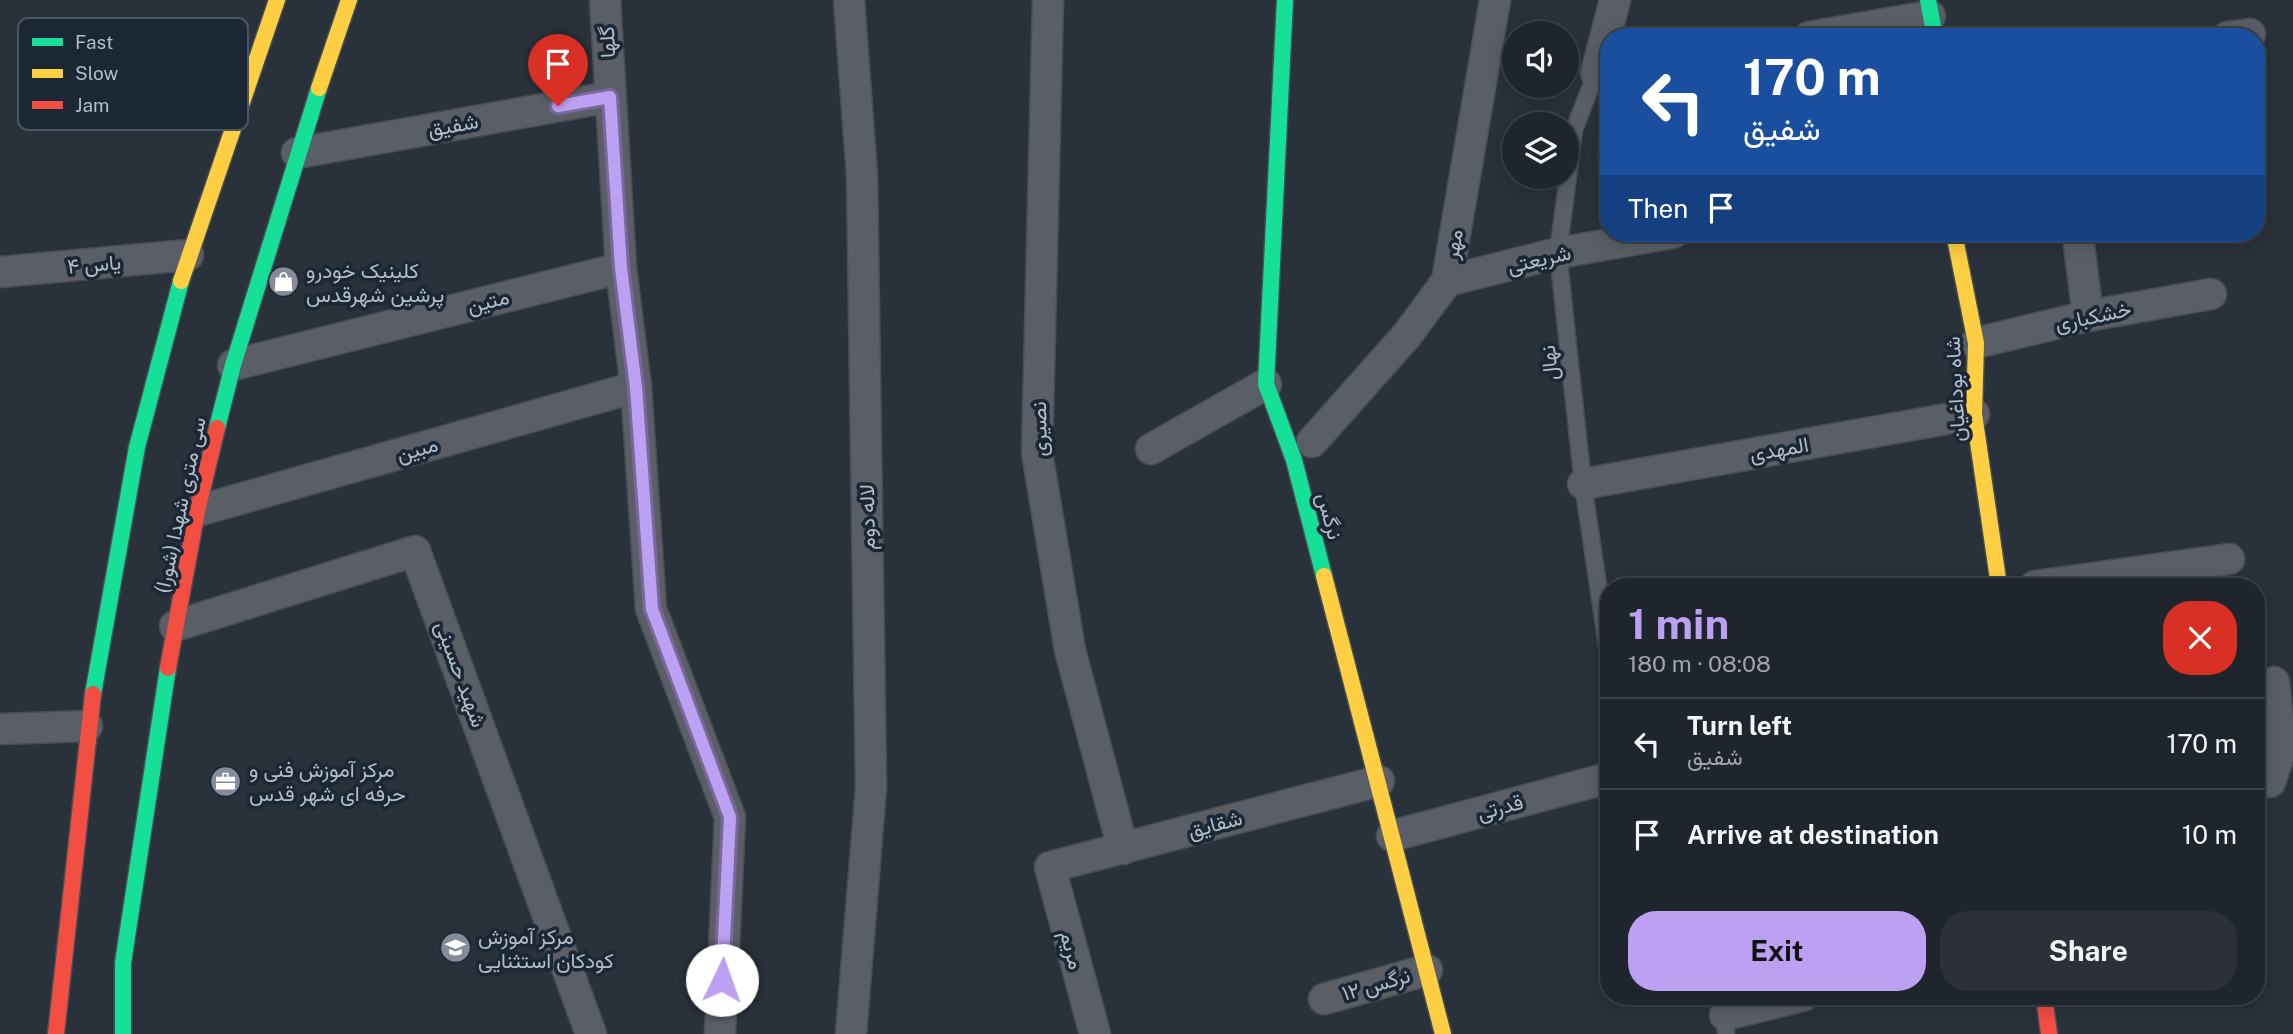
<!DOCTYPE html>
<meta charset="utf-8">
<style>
:root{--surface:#1f252c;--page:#2c3138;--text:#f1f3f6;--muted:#a1a5a9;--line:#3c4248;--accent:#bca0f2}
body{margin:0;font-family:"Public Sans",Vazirmatn,sans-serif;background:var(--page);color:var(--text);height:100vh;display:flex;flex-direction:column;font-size:26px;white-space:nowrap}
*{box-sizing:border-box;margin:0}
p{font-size:23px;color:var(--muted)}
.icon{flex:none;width:38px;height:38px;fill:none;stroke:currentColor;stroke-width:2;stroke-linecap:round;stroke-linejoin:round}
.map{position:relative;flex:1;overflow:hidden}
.sheet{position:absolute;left:1600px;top:578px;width:665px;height:427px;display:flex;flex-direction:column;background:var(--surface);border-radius:28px;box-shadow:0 4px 18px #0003,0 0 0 2px var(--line)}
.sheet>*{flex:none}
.banner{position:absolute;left:1600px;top:28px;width:665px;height:214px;border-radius:28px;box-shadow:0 4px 18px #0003,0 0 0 2px var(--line);background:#1a4fa0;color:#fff;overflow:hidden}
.buttons{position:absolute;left:1502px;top:21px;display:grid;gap:14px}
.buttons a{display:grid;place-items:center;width:77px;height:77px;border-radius:50%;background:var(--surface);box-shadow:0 4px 18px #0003,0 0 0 2px var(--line);font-size:35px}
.pin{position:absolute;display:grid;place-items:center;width:60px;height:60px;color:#fff;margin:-72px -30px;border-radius:50% 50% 50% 0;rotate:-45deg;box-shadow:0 0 7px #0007}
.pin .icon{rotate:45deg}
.me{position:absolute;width:77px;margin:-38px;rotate:3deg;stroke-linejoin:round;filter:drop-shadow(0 0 5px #0008)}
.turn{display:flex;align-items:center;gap:24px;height:147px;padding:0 28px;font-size:32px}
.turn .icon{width:91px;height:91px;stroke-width:2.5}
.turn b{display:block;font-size:49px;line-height:60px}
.then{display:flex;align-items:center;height:66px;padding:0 28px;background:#0003;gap:14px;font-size:26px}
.round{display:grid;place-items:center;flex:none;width:74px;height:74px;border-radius:28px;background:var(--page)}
.summary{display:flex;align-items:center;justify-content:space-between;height:119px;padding:0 28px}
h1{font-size:42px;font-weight:700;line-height:52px;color:var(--accent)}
.cta{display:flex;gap:14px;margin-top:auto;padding:14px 28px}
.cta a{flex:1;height:80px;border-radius:28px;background:var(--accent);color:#111;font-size:28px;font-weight:700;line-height:80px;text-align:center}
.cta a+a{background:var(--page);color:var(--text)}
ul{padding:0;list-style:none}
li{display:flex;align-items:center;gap:21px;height:91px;padding:0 28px;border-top:2px solid var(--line)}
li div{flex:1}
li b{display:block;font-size:26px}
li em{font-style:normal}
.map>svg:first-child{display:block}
</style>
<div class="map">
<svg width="2293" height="1034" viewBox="0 0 2293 1034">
<rect width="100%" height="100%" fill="#29313a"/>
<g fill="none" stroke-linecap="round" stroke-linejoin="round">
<defs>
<g id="lane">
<path d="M1596,73L1574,130L1558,253L1583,484L1608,652"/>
<path d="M1717,996L1725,1015L1726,1034"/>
</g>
<g id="street">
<path d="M605,0L621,268L636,387L651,609L730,817L720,1034"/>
<path d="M849,0L862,176L871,787L851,1034"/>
<path d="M1048,0L1037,453L1070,650L1123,849"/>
<path d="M1809,37L1930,16"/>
<path d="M2227,37L2250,34"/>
<path d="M1608,71L1596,73L1615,0"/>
<path d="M297,153L610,97"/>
<path d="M2079,245L2088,316"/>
<path d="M0,272L188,255"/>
<path d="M1447,281L1558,253L1673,233"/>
<path d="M1976,343L2088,316L2211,294"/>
<path d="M233,365L621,268"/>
<path d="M1312,442L1407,335L1447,281L1495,0"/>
<path d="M1151,449L1266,384"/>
<path d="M1583,484L1974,414"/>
<path d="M197,511L636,387"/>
<path d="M2035,586L2229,559"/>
<path d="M175,626L415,551L591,1034"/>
<path d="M0,729L87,726"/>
<path d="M2270,782L2281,749L2274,682"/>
<path d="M1392,836L1608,778"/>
<path d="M1324,999L1427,970"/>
<path d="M1725,1015L1803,996"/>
<path d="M1095,1034L1050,867L1379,781"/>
</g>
<g id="fast">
<path d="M1285,0L1266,384L1294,460L1324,576"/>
<path d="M1928,0L1935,37"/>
<path d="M217,428L233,365L319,88"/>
<path d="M93,694L137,447L181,281"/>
<path d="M123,1034V963L168,668"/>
</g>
<g id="slow">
<path d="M319,88L349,0"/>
<path d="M1954,233L1976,343L1974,414L1999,586"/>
<path d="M181,281L277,0"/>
<path d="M1324,576L1443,1034"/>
</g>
<g id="jam">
<path d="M168,668L197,511L217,428"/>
<path d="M2044,996L2049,1034"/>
<path d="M56,1034L93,694"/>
</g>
</defs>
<use href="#lane" stroke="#484d54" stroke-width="19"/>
<use href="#street" stroke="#484d54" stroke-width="33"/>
<use href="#fast" stroke="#484d54" stroke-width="19"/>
<use href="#slow" stroke="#484d54" stroke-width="19"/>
<use href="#jam" stroke="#484d54" stroke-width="19"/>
<use href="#lane" stroke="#5a5f67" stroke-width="16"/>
<use href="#street" stroke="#5a5f67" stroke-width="30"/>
<use href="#fast" stroke="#16e098" stroke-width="16"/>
<use href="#slow" stroke="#ffcf43" stroke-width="16"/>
<use href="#jam" stroke="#f24e42" stroke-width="16"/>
</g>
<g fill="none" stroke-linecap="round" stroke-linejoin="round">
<defs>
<path id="route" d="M558,106L610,97L621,268L636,387L652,609L730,817L722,980"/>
</defs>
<use href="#route" stroke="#7a689d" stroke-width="18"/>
<use href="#route" stroke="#bca0f2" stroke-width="12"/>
</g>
<defs>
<symbol id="shop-disc" viewBox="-11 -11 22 22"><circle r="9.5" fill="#838c98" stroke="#1c2735"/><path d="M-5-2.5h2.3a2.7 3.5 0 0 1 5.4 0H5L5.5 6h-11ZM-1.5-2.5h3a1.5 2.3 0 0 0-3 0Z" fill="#fff"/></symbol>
<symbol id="office-disc" viewBox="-11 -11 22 22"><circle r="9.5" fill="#838c98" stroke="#1c2735"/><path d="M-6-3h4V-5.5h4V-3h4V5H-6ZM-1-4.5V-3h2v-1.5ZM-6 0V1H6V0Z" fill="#fff"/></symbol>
<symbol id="school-disc" viewBox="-11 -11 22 22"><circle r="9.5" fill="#838c98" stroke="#1c2735"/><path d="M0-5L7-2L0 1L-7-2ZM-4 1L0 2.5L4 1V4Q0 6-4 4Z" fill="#fff"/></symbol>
</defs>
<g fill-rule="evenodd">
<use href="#shop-disc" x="266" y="264" width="35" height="35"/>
<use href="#office-disc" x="208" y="764" width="35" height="35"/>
<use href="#school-disc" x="438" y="930" width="35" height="35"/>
</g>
<g text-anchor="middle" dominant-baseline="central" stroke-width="7" stroke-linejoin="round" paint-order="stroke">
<g font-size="21" fill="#b4bdca" stroke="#1c2735">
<text transform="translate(607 42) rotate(-93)">گلها</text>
<text transform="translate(453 125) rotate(-10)">شفیق</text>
<text transform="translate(1453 244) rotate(-80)">مهر</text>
<text transform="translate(1539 259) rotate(-13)">شریعتی</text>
<text transform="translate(94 264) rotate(-5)">یاس ۴</text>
<text transform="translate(488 301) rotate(-14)">متین</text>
<text transform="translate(2093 316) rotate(-12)">خشکباری</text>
<text transform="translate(1549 363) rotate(-96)">نهال</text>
<text transform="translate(1955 389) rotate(-93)">شاه بوداغیان</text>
<text transform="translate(1039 429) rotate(-91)">نصیری</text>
<text transform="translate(417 449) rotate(-16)">مبین</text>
<text transform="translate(1779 449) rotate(-10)">المهدی</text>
<text transform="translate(180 505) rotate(-78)">سی متری شهدا (شورا)</text>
<text transform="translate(1330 516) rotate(75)">نرگس</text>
<text transform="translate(867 517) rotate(-91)">لاله دوم</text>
<text transform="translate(461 674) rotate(70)">شهید حسینی</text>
<text transform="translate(1500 807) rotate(-15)">قدرتی</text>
<text transform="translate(1215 824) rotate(-15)">شقایق</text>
<text transform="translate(1072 950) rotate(75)">مریم</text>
<text transform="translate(1376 984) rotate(-16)">نرگس ۱۲</text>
</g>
<g font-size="21" fill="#b4bdca" stroke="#1c2735" text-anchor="start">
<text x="306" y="270">کلینیک خودرو<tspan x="306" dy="24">پرشین شهرقدس</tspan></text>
<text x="249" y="769">مرکز آموزش فنی و<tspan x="249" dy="24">حرفه ای شهر قدس</tspan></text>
<text x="478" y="936">مرکز آموزش<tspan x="478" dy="24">کودکان استثنایی</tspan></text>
</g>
</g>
<rect x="18" y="18" width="230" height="112" rx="10" fill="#1c2735" stroke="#4a5462" stroke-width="2"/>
<rect x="32" y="38" width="31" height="8" fill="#16e098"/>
<rect x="32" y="69" width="31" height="9" fill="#ffcf43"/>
<rect x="32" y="101" width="31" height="8" fill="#f24e42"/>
<g font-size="19" fill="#b4bdca">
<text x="75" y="49">Fast</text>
<text x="75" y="80">Slow</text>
<text x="75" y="112">Jam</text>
</g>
</svg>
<div class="buttons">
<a><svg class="icon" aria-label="sound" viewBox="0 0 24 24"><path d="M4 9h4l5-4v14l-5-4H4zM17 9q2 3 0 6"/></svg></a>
<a><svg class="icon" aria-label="layers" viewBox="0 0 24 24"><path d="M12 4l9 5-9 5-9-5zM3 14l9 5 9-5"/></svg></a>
</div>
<div class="pin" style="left:558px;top:106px;background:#d93025"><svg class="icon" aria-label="arrive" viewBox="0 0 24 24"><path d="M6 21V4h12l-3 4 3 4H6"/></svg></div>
<svg class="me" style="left:722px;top:980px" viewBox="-20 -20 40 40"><circle r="19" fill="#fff"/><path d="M0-13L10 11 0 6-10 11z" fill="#bca0f2"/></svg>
<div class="banner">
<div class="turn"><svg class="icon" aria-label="left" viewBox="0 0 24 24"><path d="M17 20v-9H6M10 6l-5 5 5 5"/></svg><div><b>170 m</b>شفیق</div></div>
<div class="then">Then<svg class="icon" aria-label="arrive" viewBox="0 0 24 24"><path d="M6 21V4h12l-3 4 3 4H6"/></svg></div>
</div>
<section class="sheet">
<div class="summary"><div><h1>1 min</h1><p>180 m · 08:08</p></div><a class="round" style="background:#d93025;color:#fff"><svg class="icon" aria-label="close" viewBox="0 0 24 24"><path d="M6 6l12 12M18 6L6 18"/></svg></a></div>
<ul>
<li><svg class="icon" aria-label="left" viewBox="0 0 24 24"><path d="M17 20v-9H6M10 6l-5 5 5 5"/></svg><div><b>Turn left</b><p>شفیق</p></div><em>170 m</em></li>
<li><svg class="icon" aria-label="arrive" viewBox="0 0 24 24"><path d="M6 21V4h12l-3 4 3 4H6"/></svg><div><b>Arrive at destination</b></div><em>10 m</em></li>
</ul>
<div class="cta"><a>Exit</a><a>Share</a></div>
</section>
</div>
